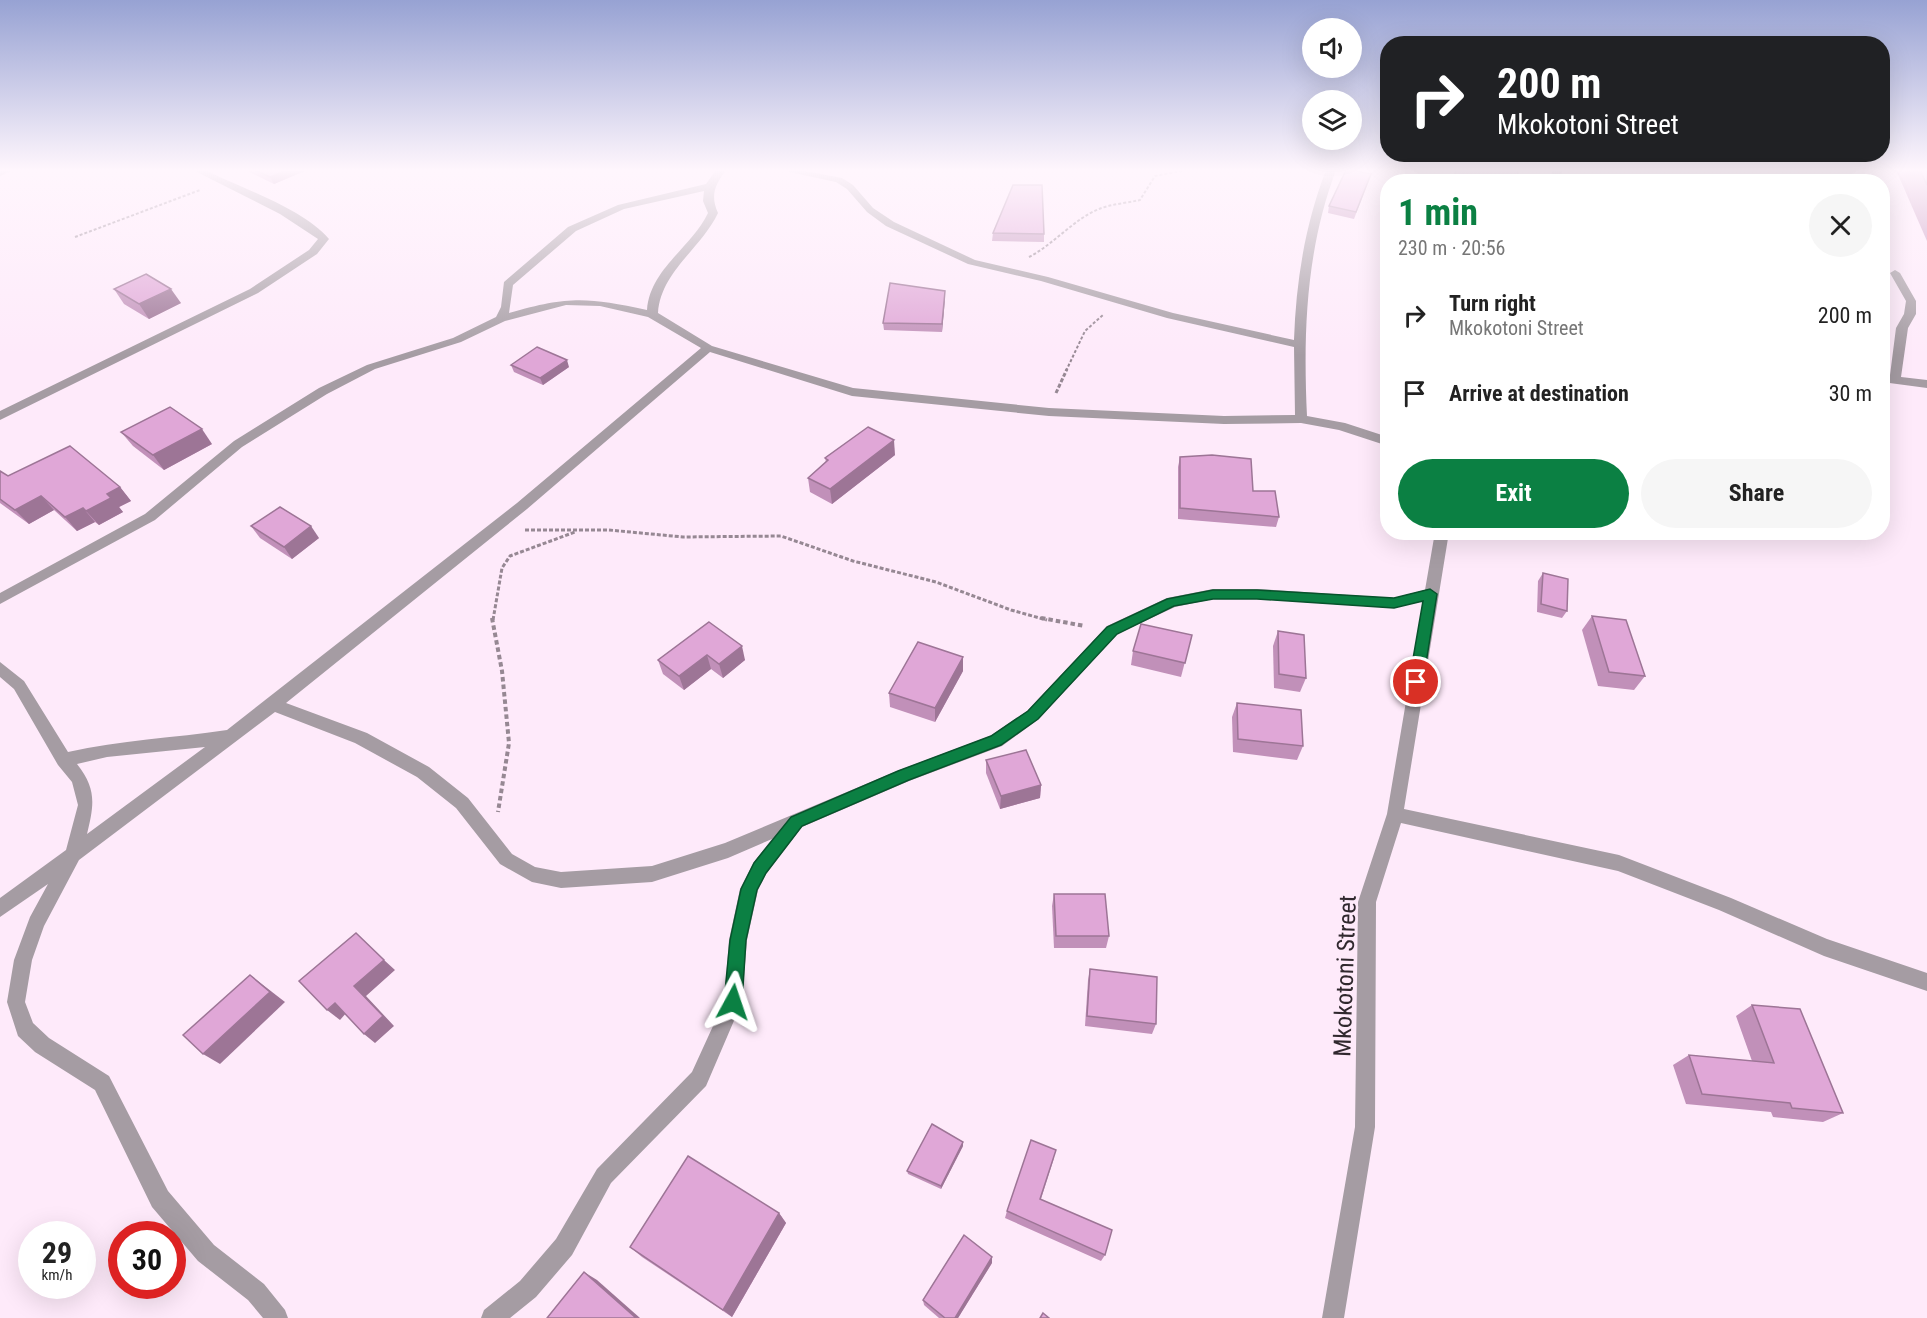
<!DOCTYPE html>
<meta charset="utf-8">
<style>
:root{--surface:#fff;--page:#f6f6f6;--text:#222;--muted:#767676;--accent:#0b8043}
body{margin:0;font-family:"Roboto Condensed",sans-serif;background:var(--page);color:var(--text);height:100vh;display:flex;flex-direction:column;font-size:22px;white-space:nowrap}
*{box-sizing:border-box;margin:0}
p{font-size:20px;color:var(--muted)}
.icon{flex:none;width:33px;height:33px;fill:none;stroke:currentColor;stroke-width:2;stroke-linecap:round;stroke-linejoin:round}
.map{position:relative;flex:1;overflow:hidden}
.details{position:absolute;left:1380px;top:174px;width:510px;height:366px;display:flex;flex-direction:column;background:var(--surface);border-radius:24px;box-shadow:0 6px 24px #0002}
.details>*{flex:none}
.banner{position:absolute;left:1380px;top:36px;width:510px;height:126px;border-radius:24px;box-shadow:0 6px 24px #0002;background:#202124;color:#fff;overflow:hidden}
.tools{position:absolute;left:1302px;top:18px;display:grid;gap:12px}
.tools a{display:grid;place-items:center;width:60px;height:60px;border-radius:50%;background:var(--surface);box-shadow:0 6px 24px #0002;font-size:30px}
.speed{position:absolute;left:18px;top:1221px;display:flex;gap:12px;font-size:30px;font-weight:700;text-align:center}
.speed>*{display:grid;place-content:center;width:78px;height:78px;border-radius:50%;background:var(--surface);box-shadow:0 6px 24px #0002;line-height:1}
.speed small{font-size:15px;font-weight:400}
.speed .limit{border:9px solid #d22;background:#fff;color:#111}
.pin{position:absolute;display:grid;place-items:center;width:51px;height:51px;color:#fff;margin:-26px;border:3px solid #fff;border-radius:50%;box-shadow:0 2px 6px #0007}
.me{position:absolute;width:66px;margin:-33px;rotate:5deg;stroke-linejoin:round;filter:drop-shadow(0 0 4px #0008)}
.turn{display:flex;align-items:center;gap:21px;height:126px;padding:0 18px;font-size:27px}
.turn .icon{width:78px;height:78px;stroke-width:2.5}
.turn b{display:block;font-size:42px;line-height:51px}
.round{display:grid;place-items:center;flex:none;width:63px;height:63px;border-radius:32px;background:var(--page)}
.head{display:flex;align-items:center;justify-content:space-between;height:102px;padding:0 18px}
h1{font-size:36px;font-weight:700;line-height:45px;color:var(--accent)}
.button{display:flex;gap:12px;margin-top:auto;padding:12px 18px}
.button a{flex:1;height:69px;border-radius:36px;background:var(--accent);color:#fff;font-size:24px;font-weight:700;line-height:69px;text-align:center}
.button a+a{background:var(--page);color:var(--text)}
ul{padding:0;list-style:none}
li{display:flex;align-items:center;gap:18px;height:78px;padding:0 18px}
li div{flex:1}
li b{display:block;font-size:22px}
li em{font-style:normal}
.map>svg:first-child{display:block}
</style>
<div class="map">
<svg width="1927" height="1318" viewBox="0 0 1927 1318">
<rect width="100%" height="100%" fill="#feeafa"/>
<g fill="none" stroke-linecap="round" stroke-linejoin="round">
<g stroke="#968893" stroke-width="2" stroke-dasharray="3 2" stroke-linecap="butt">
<path d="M75,237L200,190"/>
<path d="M1029,257C1054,244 1074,219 1099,209C1111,204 1127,203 1140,200L1155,176L1186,170"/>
<path d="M1066,371L1085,331L1104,314"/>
</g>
<g stroke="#968893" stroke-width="3" stroke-dasharray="4 2" stroke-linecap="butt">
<path d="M1056,393L1067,369"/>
<path d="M525,530H609L683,537L781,536L853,561L936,582L1011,610L1047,620"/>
<path d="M493,620L502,568L510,556L575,532"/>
</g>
<g stroke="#968893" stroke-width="4" stroke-dasharray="4.5 3" stroke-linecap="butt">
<path d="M492,618L502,671L509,743L498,812"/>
<path d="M1041,618L1085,626"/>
</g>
<g fill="#a59ca3" fill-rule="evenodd">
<path d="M0,170H14L0,176Z"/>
<path d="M193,170H205C243,189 302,208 329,239L317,254L258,293L0,420V411L250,289L309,250L318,239L280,214Z"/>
<path d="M716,170H726C715,185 710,195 718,213C701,249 661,271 658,313L712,346L853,388L1049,408L1224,416L1295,415L1294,347L1167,318L1041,281L968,264L886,226L867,212L847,189L836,182L780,170H800L842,178L853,185L873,208L894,222L975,260L1048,277L1173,313L1294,340C1296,281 1305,225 1326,170H1336C1306,250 1303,332 1307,416L1345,423L1388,437V446L1339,430L1301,423L1224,424L1049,416L852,396L710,352L527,509L286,703L367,733L429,767L468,798L512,854L535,867L561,872L652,866L725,843L897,771L990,736L1027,711L1107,626L1167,598L1213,589H1257L1394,598L1425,590L1435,532H1449L1404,809L1619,855L1731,898L1827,939L1927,973V991L1824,956L1719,910L1618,871L1401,823L1376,902L1375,1127L1344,1318H1322L1355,1127L1358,902L1387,814L1423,601L1394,608L1257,599H1213L1175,607L1117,634L1039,719L1002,746L909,781L802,827L766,874L758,890L747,940L742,1002L706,1086L611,1183L572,1255L536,1297L510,1318H481L484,1310L520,1281L556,1239L597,1169L692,1072L724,1002L729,940L740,889L754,862L772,839L728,858L652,882L561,888L532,882L500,864L456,808L417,777L355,743L275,712L79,860L44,926L32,960L25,1002L33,1023L49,1038L109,1076L168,1191L214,1245L264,1284L285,1310L288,1318H263L248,1300L198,1261L152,1207L95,1090L35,1052L18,1036L7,1002L14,960L30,917L48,884L0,917V898L66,850L78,805L72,782L58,765L14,689L0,677V662L24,681L68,752C120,740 174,738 227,730L517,503L701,348L648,317L600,306L566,305L505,321L461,342L375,369L327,394L242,447L155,520L0,604V593L145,514L234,441L319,388L367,365L453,338L496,317L501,307L504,282L568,227L618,205L706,184ZM704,191L703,201L708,213C691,248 650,269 647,310C587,297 568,296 509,313L513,285L576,231L624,209ZM205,747L87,834C94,805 97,789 77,764L107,757Z"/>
<path d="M1552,170H1562L1561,182H1551Z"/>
<path d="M1895,270L1900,273L1916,301V314L1908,328L1901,377L1927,380V388L1882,382V374L1890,375L1896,328L1904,314L1906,301L1890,273Z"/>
</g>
</g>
<g fill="#c190b9">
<path d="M245,170H307L274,184Z"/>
<path d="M1455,170H1518L1517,182L1453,181Z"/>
<path d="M1896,170H1927V241Z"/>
<path d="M1371,174L1354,219L1328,213L1329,206Z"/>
<path d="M993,233L1044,234V242L992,241Z"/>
<path d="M114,289L181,303L149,319L124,304Z"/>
<path d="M945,291L942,332L884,330L883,323Z"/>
<path d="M511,365L569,367L543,385L514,372Z"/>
<path d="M121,432L212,444L164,470L133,446Z"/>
<path d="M895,455L832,504L810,492L808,478L826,462L825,458Z"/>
<path d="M1180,457L1253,491L1279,517L1276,527L1178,519V467Z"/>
<path d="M0,471L8,476L120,487L131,501L119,507L123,512L99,525L95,522L77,531L54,510L29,524L0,503Z"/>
<path d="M251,526L319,538L292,559L260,538Z"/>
<path d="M1543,573L1567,611L1562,618L1537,612L1538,581Z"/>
<path d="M1592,616L1645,676L1634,690L1598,686L1582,630Z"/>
<path d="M709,622L745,660L723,678L711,669L684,690L663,674L658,660Z"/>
<path d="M1278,631L1306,678L1300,692L1274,688L1273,646Z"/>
<path d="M1192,635L1181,677L1131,665L1133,651Z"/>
<path d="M963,657V671L935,722L890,707L889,693Z"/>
<path d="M1237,703L1303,746L1297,760L1233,752L1232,717Z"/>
<path d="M986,760L1041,785L1040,798L1000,809L986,773Z"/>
<path d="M1054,894L1109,936L1106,948H1054L1052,906Z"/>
<path d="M1090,969L1156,1024L1152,1034L1085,1026L1088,980Z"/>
<path d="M1752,1005L1843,1113L1823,1122L1773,1117L1771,1112L1686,1104L1673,1065L1689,1055L1752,1061L1736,1016Z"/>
<path d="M963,1146L941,1189L908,1174L907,1171Z"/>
<path d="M1054,1158L1041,1199L1105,1255L1101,1261L1005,1218L1007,1211Z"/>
<path d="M779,1213L786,1223L732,1317L642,1257L630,1247Z"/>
<path d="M992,1263L958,1318H939L924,1305L923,1300Z"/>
</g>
<g fill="#9d7596">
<path d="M287,170H307L274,184L270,177Z"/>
<path d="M171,289L181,303L149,319L139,304Z"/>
<path d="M945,291V299L942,332V324Z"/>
<path d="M567,360L569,367L543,385L540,378Z"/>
<path d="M202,429L212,444L164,470L153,455Z"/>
<path d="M894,440L895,455L832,504L830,489Z"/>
<path d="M120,487L131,501L119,507L123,512L99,525L86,511L107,494Z"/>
<path d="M41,496L54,510L29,524L15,510Z"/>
<path d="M83,508L95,522L77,531L65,517Z"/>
<path d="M311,526L319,538L292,559L284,547Z"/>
<path d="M742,646L745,660L723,678L719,664Z"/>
<path d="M707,655L711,669L684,690L679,676Z"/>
<path d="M963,657V671L935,722V708Z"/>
<path d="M1041,785L1040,798L1000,809L1001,796Z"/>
<path d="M384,960L395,970L366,996L394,1026L375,1043L364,1034L354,986Z"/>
<path d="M250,975L285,1002L220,1064L203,1054Z"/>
<path d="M335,1003L347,1012L340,1020L327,1010Z"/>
<path d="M963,1142V1146L941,1189V1186Z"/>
<path d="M779,1213L786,1223L732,1317L723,1310Z"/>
<path d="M992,1257V1263L958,1318H955Z"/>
<path d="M584,1272L597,1280L640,1318H636Z"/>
</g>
<g fill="#e0a7d7" stroke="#9d7596" stroke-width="1.5">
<path d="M255,170H287L270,177Z"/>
<path d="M1346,170H1352L1371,174L1356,212L1329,206Z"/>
<path d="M1456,170H1518L1517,182H1482L1455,174Z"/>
<path d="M1920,170H1927V185Z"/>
<path d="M1013,185H1042L1044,234L993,233Z"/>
<path d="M146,274L171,289L139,304L114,289Z"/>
<path d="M890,283L945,291L942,324L883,323Z"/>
<path d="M537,347L567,360L540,378L511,365Z"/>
<path d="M170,407L202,429L153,455L121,432Z"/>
<path d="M868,427L894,440L830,489L808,478L828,460L825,458Z"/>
<path d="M70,446L120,487L107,494L111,498L86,511L83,508L65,517L41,496L15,510L0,499V471L8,476Z"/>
<path d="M1212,455L1251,459L1253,491H1275L1279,517L1180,508V457Z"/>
<path d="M280,507L311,526L284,547L251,526Z"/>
<path d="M1543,573L1568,579L1567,611L1541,604Z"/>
<path d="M1592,616L1626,620L1645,676L1609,672Z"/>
<path d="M709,622L742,646L719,664L707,655L679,676L658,660Z"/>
<path d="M1141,624L1192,635L1185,663L1133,651Z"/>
<path d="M1278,631L1304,635L1306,678L1279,674Z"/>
<path d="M918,642L963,657L935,708L889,693Z"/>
<path d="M1237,703L1301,710L1303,746L1238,739Z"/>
<path d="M1026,750L1041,785L1001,796L986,760Z"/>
<path d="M1054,894H1105L1109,936H1056Z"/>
<path d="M356,933L384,960L354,986L383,1016L364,1034L335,1003L327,1010L299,981Z"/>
<path d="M1090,969L1157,977L1156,1024L1087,1016Z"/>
<path d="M250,975L270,992L203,1054L183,1035Z"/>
<path d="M1752,1005L1800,1009L1843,1113L1792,1108L1790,1103L1702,1094L1689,1055L1774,1063Z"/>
<path d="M932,1124L963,1142L941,1186L907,1171Z"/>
<path d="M1031,1140L1056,1150L1040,1199L1112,1230L1105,1255L1007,1211Z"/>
<path d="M688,1156L779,1213L723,1310L630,1247Z"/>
<path d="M964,1235L992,1257L955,1318H945L923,1300Z"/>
<path d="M584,1272L636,1318H547Z"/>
<path d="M1043,1313L1049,1318H1040Z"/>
</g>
<linearGradient id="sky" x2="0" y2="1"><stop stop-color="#97a2d3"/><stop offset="0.48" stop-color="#fff6fd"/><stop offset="1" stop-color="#fff6fd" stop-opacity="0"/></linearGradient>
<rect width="1927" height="355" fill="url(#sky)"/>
<path fill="#0b8043" stroke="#07532c" stroke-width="1.5" d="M1430,589L1437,594L1423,682L1416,688L1409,682L1423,601L1394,608L1257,599H1213L1174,606L1117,634L1038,719L1001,745L909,780L802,826L766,873L757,890L746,940L742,1002L739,1008L733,1010L727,1008L724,1002L730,940L741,889L754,863L791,817L898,771L991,736L1028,711L1107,627L1167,599L1213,590H1257L1394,598Z"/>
<g text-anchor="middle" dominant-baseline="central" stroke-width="5" stroke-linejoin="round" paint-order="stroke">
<g font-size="24" fill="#30282e" stroke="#feeafa">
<text transform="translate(1345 976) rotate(-88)">Mkokotoni Street</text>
</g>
</g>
</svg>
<div class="tools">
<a><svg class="icon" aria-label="sound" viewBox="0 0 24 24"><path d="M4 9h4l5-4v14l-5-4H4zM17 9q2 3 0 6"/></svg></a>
<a><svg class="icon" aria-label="layers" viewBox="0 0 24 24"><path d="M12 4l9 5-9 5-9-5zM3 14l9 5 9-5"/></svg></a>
</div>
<div class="speed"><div>29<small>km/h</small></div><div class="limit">30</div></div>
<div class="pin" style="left:1416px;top:682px;background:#d93025"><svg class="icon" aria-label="arrive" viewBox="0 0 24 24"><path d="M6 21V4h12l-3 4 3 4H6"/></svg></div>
<svg class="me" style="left:733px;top:1002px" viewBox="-20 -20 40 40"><path d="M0-17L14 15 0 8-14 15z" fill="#0b8043" stroke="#fff" stroke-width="4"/></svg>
<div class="banner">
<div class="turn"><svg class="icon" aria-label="right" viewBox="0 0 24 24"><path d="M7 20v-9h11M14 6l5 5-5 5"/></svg><div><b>200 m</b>Mkokotoni Street</div></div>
</div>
<section class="details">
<div class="head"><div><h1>1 min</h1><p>230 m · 20:56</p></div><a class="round"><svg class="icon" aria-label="close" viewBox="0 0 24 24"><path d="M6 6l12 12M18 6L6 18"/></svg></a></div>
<ul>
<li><svg class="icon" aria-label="right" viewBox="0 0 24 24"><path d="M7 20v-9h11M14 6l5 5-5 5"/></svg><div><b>Turn right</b><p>Mkokotoni Street</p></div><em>200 m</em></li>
<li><svg class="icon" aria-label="arrive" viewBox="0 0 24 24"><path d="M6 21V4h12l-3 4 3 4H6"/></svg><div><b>Arrive at destination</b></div><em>30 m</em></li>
</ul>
<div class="button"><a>Exit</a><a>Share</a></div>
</section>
</div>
